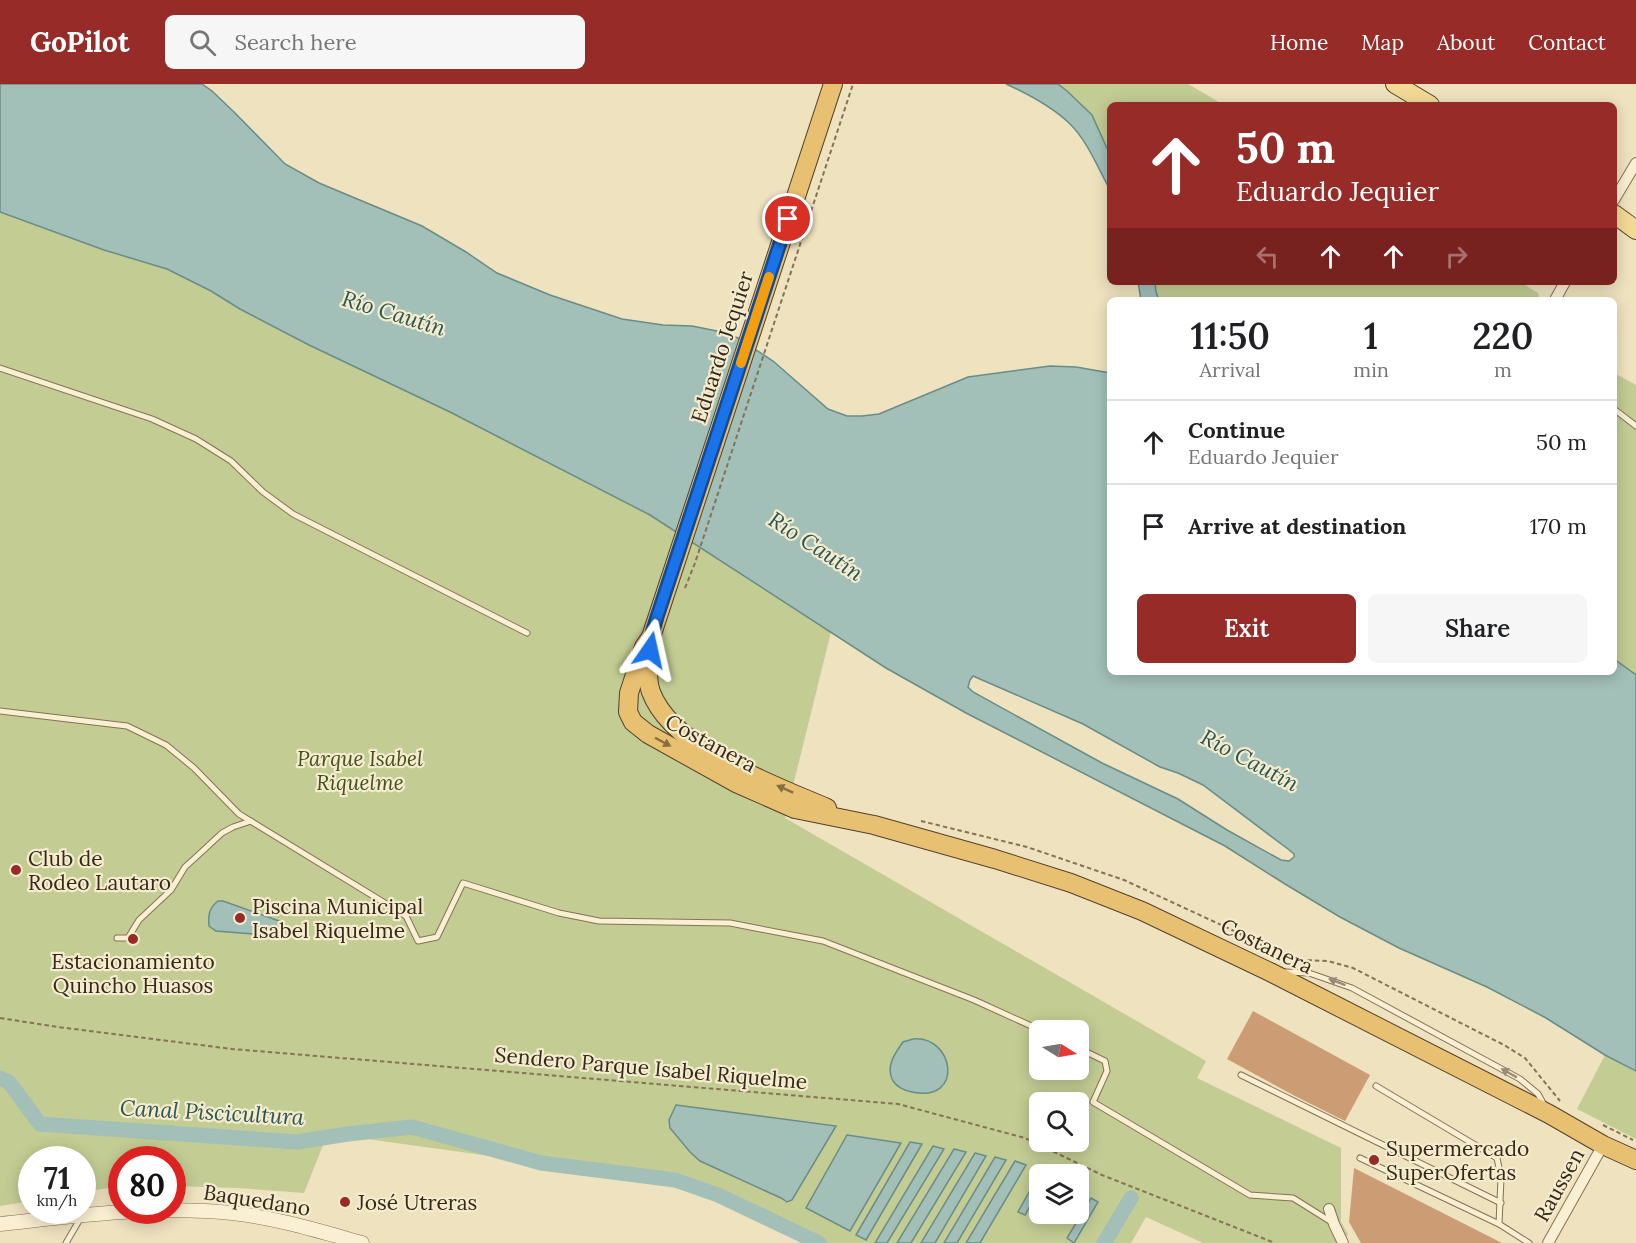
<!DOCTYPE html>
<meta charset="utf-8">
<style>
:root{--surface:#fff;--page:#f6f6f6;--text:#202124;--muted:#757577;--line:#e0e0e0;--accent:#962b27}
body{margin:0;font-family:Lora,serif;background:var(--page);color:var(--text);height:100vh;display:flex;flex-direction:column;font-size:22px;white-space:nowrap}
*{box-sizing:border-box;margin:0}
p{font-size:20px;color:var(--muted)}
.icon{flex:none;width:33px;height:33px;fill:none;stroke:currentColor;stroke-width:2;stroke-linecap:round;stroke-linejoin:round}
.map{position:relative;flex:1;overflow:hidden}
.drawer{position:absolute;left:1107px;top:213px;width:510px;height:378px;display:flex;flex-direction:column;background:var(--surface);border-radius:9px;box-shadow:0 3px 15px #0003}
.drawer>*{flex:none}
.top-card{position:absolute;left:1107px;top:18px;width:510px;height:183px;border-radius:9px;box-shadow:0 3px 15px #0003;background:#962b27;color:#fff;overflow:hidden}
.needle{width:39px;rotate:101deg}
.buttons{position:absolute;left:1029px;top:936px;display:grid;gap:12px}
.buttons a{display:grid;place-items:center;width:60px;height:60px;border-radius:9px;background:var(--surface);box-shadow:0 3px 15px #0003;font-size:30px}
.speed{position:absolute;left:18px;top:1062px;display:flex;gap:12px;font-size:30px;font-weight:700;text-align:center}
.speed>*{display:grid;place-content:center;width:78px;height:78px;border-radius:50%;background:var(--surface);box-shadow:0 3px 15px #0003;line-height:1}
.speed small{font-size:15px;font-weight:400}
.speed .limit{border:9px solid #d22;background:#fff;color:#111}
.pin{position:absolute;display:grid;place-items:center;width:51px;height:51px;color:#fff;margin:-26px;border:3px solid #fff;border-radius:50%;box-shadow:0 2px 6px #0007}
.me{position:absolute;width:66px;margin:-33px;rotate:11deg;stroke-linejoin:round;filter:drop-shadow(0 0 4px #0008)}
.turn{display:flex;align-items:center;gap:21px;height:126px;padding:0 30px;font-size:27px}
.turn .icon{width:78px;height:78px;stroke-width:2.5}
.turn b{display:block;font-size:42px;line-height:51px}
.lanes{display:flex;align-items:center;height:57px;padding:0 30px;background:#0003;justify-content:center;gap:30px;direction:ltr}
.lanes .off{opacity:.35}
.eta{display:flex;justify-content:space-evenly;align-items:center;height:102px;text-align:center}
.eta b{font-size:36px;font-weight:600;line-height:42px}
.primary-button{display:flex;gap:12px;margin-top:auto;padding:12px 30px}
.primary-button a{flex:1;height:69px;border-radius:9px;background:var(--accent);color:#fff;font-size:24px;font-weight:600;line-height:69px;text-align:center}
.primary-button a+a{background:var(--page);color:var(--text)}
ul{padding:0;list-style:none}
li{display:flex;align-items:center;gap:18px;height:84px;padding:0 30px;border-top:2px solid var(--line)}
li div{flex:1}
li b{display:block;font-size:22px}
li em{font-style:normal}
header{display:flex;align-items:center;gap:36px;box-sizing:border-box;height:84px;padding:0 30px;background:var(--accent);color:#fff}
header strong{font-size:28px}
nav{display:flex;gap:33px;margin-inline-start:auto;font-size:21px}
.search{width:420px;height:54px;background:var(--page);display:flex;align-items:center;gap:15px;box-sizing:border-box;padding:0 21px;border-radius:9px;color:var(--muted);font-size:22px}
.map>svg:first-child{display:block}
</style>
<header>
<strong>GoPilot</strong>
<div class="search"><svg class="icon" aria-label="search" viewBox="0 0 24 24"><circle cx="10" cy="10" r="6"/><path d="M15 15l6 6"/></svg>Search here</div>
<nav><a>Home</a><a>Map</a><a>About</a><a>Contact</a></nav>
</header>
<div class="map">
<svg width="1636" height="1159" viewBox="0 0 1636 1159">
<rect width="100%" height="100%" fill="#eee2bf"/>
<g fill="#c2cc93" fill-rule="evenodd">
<path d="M1058,0H1188L1224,21H1110V71L1092,31L1067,7Z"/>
<path d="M0,128L104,166L167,185L211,207L240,225L309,261L450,328L650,431L831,548L785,734L1206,977L1197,994L1341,1064V1138L1348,1150L1343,1159H1203L1146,1133L1131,1159H819L692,1098L619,1090L367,1055L329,1046L304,1109L238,1104L173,1102L172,1076H122L121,1102L83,1108L82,1076H32L31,1117L0,1122ZM1040,946H1078V986H1040ZM1040,1018H1078V1058H1040ZM1040,1090H1078V1130H1040Z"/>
<path d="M1155,198H1520L1538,209L1540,216H1159L1156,208Z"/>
<path d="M1614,289L1636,301V591L1614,575Z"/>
<path d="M1605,971L1636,987V1055L1577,1025Z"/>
</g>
<g fill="#a2bfb8" stroke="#698d86" stroke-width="1.5" fill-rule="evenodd">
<path d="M0,0H202L212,7L234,28L285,80L319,99L422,142L466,168L497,189L550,211L622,235L663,241L692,242L722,248L738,254L773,277L828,325L847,332H862L879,330L968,293L1050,282L1076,283L1110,289V588H1614V575L1636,591V987L1605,971L1546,934L1487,903L1399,864L1340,833L1285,800L1225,762L966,629L886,584L650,431L450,328L309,261L240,225L211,207L167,185L104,166L0,128ZM973,592L1083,640L1160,683L1178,689L1203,701L1288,765L1294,770V773L1289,777L1281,776L1227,746L1178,715L1102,679L973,608L968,603L970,596Z"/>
<path d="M1006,0H1058L1067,7L1092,31L1110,71V106C1098,84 1087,56 1069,39C1051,22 1028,10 1006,0Z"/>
<path d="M1138,198H1155L1156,208L1159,216H1141Z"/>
<path d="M218,817H223L279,837L282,841V846L276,852L216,847L209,842C208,831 209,824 218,817Z"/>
<path d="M913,955C954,951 965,1019 912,1008C905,1007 897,1003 893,997C885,983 895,969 903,958Z"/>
<path d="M676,1021L836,1042L792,1116L787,1118L781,1114L700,1077L690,1068L670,1044L669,1036Z"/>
<path d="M847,1051L901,1059L850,1147L806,1124Z"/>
<path d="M910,1058L922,1060L866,1156L856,1151Z"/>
<path d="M933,1062L944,1065L887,1159H875Z"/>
<path d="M954,1065L966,1068L911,1159H897Z"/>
<path d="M975,1069L986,1072L935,1159H921Z"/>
<path d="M995,1073L1006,1076L957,1159H944Z"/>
<path d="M1015,1077L1026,1081L980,1159H966Z"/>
<path d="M1041,1087L1048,1090H1040L1039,1107L1025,1131L1018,1128Z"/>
<path d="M1091,1114L1098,1118L1074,1159L1067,1154Z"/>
</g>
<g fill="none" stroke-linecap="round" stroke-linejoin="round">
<g stroke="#a2bfb8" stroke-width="15">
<path d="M0,994L9,998L40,1040L297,1058L348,1050L412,1043L541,1079L675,1096L718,1111L819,1159"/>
<path d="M1104,1159L1131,1114"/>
</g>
</g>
<g fill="#cc9d74">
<path d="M1253,927L1370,991L1345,1037L1295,1012L1227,975Z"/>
<path d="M1354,1084L1502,1159H1361L1349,1138Z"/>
</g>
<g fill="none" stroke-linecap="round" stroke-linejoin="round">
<defs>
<g id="service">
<path d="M0,284L152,335L196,355L231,377L263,408L293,430L527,549"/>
<path d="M1614,325L1636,342"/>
<path d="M0,627L127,642L166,661L194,684L239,730L406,832L418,857L437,853L463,799L559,829L599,837L730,839L823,857L974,916L1040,946"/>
<path d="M117,854H128L139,836L171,806L185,783L195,774L222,749L233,743L251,737"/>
<path d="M1285,888L1309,889L1352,904L1520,995L1538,1010L1544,1021"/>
<path d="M1078,964L1105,977L1107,987L1093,1018L1250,1111L1293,1114L1333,1139"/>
<path d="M1241,991L1501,1119"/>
<path d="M1376,1002L1497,1074L1501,1094L1499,1140L1529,1159"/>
<path d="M1360,1074L1499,1140"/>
<path d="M66,1159L80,1135"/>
</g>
<g id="minor">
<path d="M1614,116L1636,79"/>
<path d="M1555,216L1565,198"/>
<path d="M1329,1125L1334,1140L1343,1159"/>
<path d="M1548,1159L1603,1061"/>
</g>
<path id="tertiary" d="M0,1140C76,1132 156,1121 232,1129C277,1134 319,1147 362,1159"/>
<g id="primary">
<path d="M1395,0L1430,21"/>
<path d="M1614,130L1636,146"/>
</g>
<g id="trunk">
<path d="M651,553L644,563L629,609L628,628L633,638L648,650L736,699L795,725L874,741L995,775L1071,799L1142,827L1270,888L1549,1030L1603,1061L1636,1076"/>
<path d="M827,724C774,701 672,665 651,608C645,591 650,571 651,553L833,0"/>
</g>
</defs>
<use href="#service" stroke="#867257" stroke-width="7"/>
<use href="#minor" stroke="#867257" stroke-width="12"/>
<use href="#tertiary" stroke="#867257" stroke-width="15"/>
<use href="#primary" stroke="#54402c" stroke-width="20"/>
<use href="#trunk" stroke="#54402c" stroke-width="20"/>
<g stroke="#867257" stroke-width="2" stroke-dasharray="4.5 3" stroke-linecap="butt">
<path d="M685,504L695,479L853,0"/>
<path d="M921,737L1027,763L1124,796L1230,845L1281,871L1304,876L1328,877L1353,884L1504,961L1525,974L1560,1017"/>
<path d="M0,934L58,943L232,965L898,1020L1025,1054L1102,1091L1275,1159"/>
<path d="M1603,1041L1633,1056"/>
</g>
<use href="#service" stroke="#f9efd2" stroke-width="5"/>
<use href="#minor" stroke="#f9efd2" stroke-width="10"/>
<use href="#tertiary" stroke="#f9efd2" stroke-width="14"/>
<use href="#primary" stroke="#f2da95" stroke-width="18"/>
<use href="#trunk" stroke="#e8c071" stroke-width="18"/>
</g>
<defs><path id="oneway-solid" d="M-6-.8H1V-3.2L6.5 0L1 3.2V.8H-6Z" transform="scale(1.5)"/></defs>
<g fill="#866d42">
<use href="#oneway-solid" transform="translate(663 658) rotate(28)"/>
<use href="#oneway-solid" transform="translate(785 705) rotate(-156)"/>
</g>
<g fill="#988c77">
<use href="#oneway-solid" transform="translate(1337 898) rotate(-159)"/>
<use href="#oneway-solid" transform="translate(1509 989) rotate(-151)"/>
</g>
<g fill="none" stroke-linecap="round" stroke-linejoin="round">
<defs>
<path id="route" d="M650,566L651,553L657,533L788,135"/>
</defs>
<use href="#route" stroke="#114b97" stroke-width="15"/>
<use href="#route" stroke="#1a73e8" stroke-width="10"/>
<path stroke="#f59e0b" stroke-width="10" d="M741,279L769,193"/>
</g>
<g fill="#962b27" stroke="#f5ecce" stroke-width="2">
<circle cx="16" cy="786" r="6"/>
<circle cx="240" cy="834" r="6"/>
<circle cx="133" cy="855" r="6"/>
<circle cx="1374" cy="1076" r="6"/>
<circle cx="345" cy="1118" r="6"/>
</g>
<g text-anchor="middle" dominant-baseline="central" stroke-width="4.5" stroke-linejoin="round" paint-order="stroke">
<g font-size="21" fill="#36291c" stroke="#f5ecce">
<text transform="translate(722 263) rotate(-72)">Eduardo Jequier</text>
<text transform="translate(711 659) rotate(28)">Costanera</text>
<text transform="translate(1267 862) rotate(26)">Costanera</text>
<text transform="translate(651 984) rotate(5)">Sendero Parque Isabel Riquelme</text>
<text transform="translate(1559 1101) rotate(-61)">Raussen</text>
<text transform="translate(257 1116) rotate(9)">Baquedano</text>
</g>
<g font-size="21" font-style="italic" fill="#445222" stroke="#f5ecce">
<text x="360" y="674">Parque Isabel<tspan x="360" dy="24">Riquelme</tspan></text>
</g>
<g font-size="21" fill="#36291c" stroke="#f5ecce" text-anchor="start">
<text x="28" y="774">Club de<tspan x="28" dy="24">Rodeo Lautaro</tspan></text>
<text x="252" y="822">Piscina Municipal<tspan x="252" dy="24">Isabel Riquelme</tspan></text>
<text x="133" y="877" text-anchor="middle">Estacionamiento<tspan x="133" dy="24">Quincho Huasos</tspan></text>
<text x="1386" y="1064">Supermercado<tspan x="1386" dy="24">SuperOfertas</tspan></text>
<text x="357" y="1118">José Utreras</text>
</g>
<g font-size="22" font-style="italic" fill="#2b5655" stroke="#f5ecce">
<text transform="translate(394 229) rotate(17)">Río Cautín</text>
<text transform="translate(816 462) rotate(33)">Río Cautín</text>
<text transform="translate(1250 676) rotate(28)">Río Cautín</text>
<text transform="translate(212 1028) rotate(3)">Canal Piscicultura</text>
</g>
</g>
</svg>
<div class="buttons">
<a><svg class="needle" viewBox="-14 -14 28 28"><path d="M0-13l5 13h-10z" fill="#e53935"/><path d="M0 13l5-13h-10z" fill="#757577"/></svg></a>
<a><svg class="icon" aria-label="search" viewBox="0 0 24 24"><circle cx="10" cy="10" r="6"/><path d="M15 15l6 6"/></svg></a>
<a><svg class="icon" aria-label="layers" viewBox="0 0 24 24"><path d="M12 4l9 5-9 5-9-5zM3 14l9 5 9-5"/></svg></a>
</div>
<div class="speed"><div>71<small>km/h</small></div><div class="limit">80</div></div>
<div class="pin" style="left:788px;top:135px;background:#d93025"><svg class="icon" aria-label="arrive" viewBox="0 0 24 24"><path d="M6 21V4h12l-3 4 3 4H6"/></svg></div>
<svg class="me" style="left:650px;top:566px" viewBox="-20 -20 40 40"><path d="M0-17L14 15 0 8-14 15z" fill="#1a73e8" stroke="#fff" stroke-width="4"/></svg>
<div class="top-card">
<div class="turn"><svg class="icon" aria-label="ahead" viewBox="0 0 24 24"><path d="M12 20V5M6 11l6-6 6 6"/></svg><div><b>50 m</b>Eduardo Jequier</div></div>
<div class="lanes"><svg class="icon off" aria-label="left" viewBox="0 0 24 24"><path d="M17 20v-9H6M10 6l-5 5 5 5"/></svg><svg class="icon" aria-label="ahead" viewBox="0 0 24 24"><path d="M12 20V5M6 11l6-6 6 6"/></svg><svg class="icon" aria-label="ahead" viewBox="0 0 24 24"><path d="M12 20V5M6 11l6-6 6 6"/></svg><svg class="icon off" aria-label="right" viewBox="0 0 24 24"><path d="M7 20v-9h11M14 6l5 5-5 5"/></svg></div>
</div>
<section class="drawer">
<div class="eta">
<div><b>11:50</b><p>Arrival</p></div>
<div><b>1</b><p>min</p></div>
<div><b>220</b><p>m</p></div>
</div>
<ul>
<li><svg class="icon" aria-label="ahead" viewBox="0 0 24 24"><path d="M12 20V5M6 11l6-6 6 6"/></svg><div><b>Continue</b><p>Eduardo Jequier</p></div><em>50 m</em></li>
<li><svg class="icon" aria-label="arrive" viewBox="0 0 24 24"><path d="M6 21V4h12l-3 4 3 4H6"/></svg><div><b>Arrive at destination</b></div><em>170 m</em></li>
</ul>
<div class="primary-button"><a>Exit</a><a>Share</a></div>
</section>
</div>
